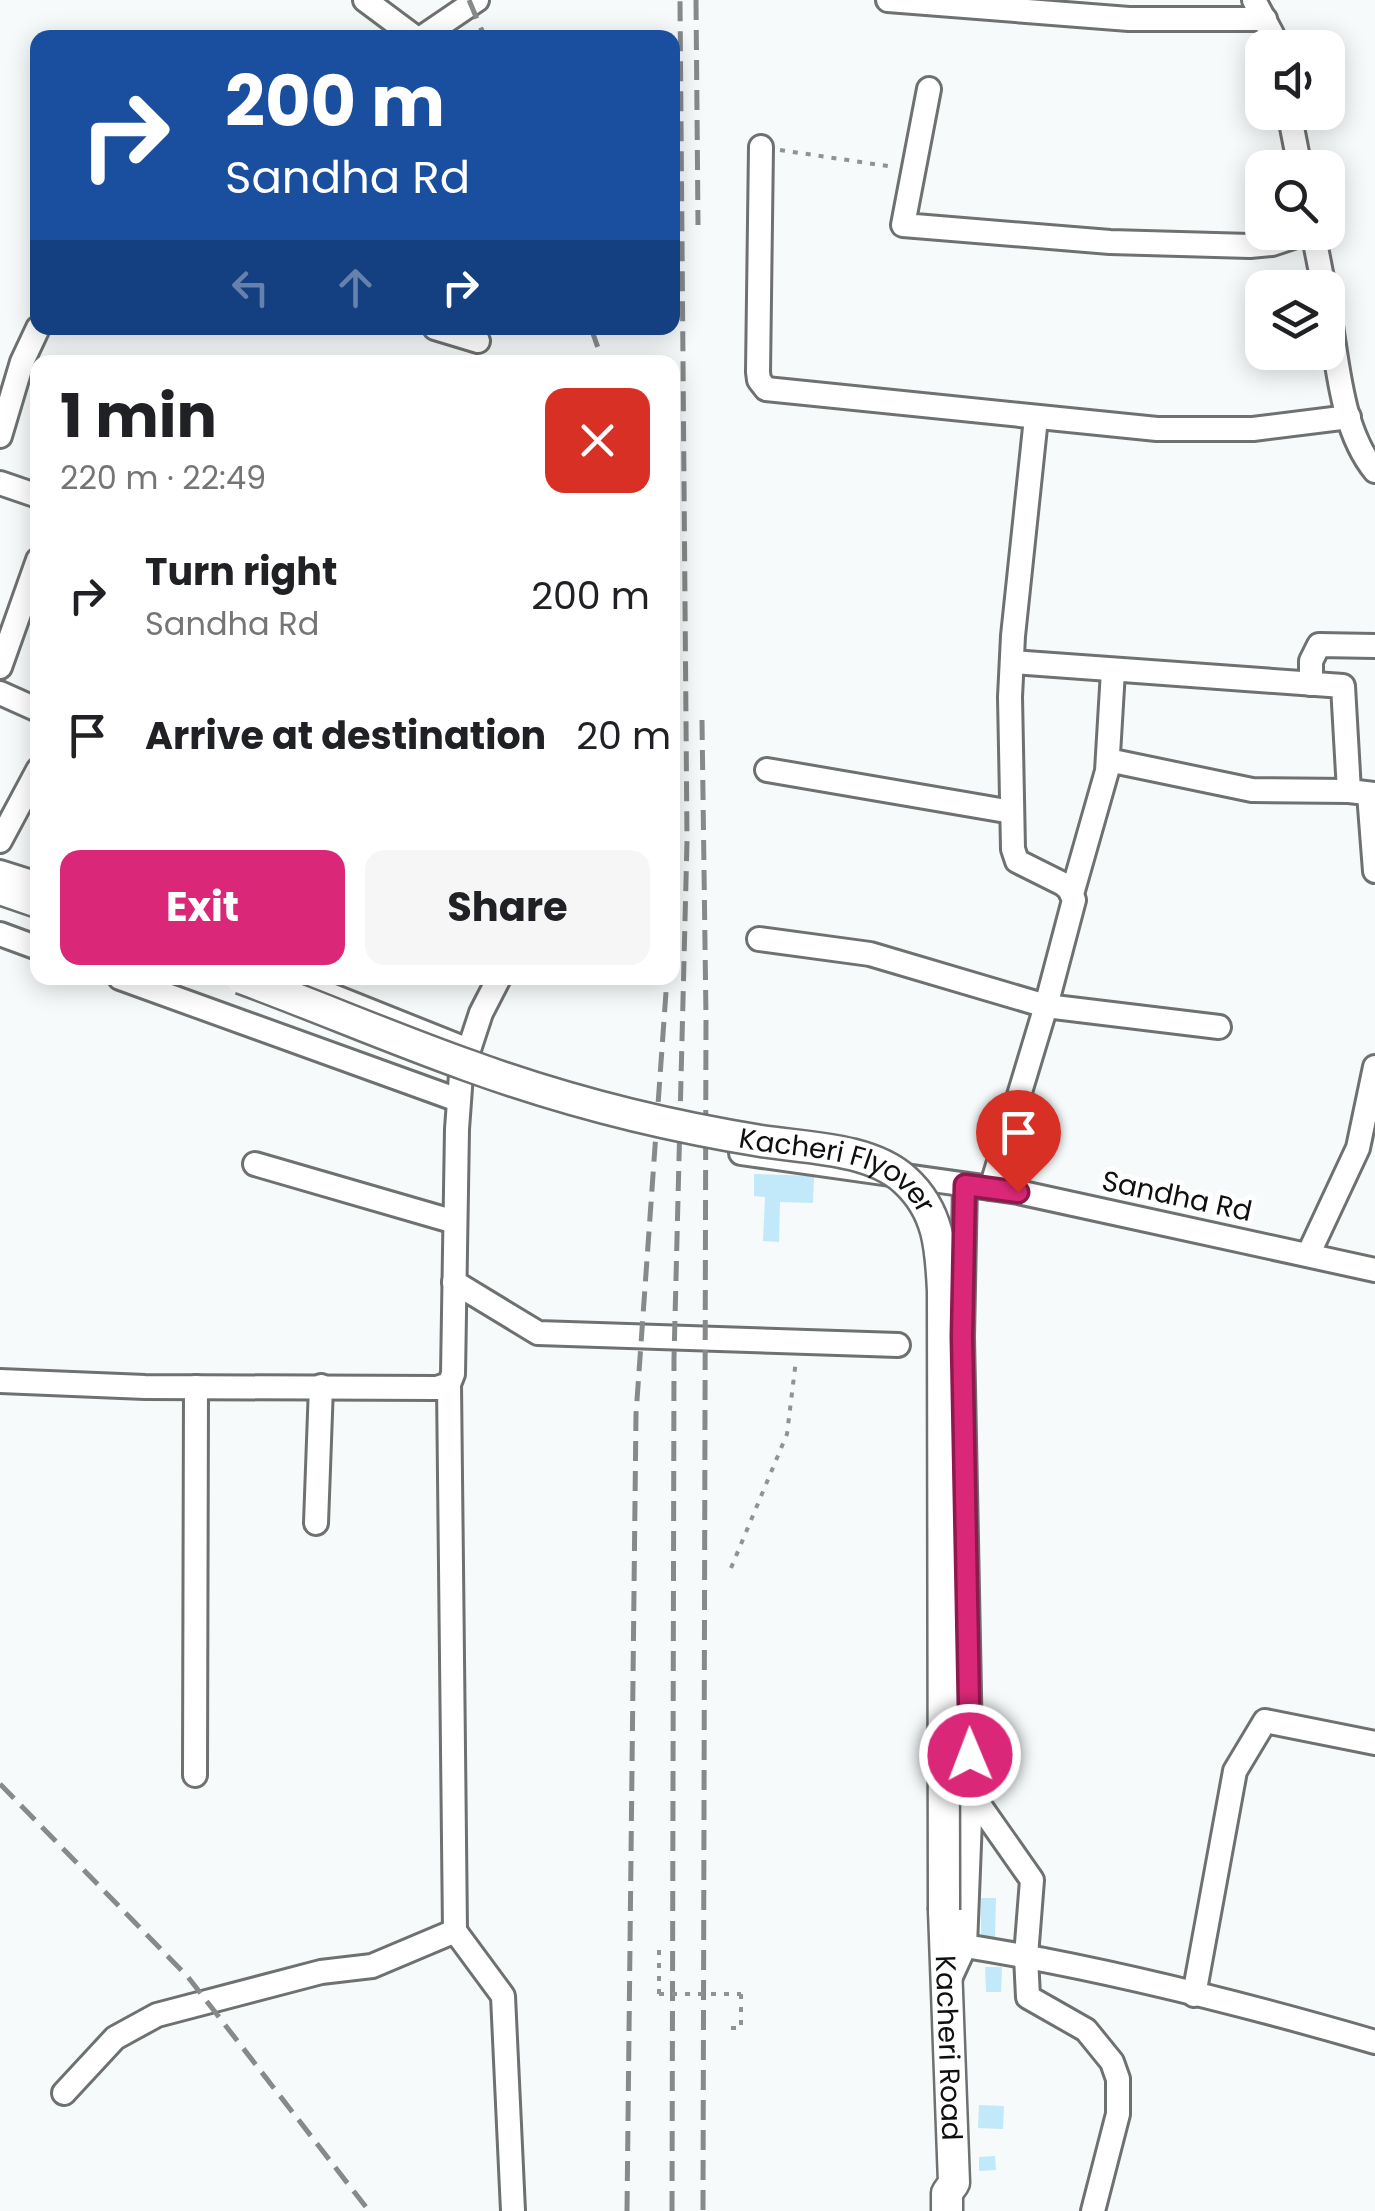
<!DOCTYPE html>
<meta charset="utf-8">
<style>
:root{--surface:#fff;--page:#f6f6f6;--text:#202124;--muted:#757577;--accent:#db2777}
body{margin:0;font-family:Poppins,sans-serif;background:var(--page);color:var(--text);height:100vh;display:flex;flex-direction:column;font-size:38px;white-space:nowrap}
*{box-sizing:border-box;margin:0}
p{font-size:32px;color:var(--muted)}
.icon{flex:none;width:55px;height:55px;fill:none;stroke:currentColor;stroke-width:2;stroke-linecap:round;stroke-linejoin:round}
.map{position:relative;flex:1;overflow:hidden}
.details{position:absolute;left:30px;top:355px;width:650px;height:630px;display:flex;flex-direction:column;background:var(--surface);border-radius:20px;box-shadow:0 5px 25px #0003}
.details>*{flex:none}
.hud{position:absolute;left:30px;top:30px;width:650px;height:305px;border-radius:20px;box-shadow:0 5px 25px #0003;background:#1a4fa0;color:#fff;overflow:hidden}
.fabs{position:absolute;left:1245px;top:30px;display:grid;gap:20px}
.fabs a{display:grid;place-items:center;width:100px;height:100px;border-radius:20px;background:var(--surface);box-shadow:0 5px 25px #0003;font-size:50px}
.pin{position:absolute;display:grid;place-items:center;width:85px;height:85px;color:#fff;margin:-102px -42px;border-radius:50% 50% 50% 0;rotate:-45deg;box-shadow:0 0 10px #0007}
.pin .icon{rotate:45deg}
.me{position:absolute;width:110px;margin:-55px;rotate:359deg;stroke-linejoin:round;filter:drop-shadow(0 0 8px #0008)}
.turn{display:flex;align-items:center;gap:35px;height:210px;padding:0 30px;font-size:45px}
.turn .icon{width:130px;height:130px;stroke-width:2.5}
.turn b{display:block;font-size:70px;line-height:85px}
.lanes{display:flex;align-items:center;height:95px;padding:0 30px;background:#0003;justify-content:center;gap:50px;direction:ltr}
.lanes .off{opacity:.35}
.round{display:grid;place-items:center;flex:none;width:105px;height:105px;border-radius:20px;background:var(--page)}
.overview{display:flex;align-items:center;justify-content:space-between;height:170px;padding:0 30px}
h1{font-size:60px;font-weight:700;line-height:75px}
.cta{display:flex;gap:20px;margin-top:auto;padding:20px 30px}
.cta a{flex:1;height:115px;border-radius:20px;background:var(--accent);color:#fff;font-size:40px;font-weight:700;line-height:115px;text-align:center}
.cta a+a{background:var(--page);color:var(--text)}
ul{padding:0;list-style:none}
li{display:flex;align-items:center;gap:30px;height:140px;padding:0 30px}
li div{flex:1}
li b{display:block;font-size:38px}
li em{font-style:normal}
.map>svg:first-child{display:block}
</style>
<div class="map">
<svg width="1375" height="2211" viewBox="0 0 1375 2211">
<rect width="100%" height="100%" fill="#f6fafa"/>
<g fill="#c2e9f9">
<path d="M754,1174L814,1176L813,1203L780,1202L779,1242L763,1241L765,1197L754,1196Z"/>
<path d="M981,1898H996L995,1937H981Z"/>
<path d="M985,1967H1002L1001,1992H986Z"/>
<path d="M979,2105L1004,2106L1003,2129L978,2128Z"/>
<path d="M995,2156L996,2170L979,2171V2157Z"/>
</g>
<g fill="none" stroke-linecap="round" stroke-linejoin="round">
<defs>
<g id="minor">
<path d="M365,0L416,38"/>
<path d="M888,0L1129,19H1265"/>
<path d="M1254,0L1272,34L1275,48"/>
<path d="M421,38L477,0"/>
<path d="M929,89L903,225L1110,242L1250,246L1272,244L1308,232"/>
<path d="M1289,112L1300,168"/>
<path d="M761,147L758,372L759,380L766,389L1157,429H1253L1349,417"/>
<path d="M1313,232L1324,288"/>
<path d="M1328,308C1338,361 1340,428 1375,471"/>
<path d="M435,328L478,341"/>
<path d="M0,436L22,362L38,328"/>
<path d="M0,483L38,496"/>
<path d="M1012,662L1343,686L1349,791L1375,794"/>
<path d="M0,667L38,560"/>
<path d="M1311,684V661L1319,645L1375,646"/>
<path d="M0,693L38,710"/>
<path d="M1108,760L1252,790L1349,791"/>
<path d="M767,770L1012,812"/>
<path d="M1369,794L1375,871"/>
<path d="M0,841L38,770"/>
<path d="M0,872L38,884"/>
<path d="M1072,894L1107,771L1113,671"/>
<path d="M0,934L38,948"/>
<path d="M759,939L870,954L1046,1006L1219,1027"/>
<path d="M120,978L458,1100"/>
<path d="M288,978L468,1050"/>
<path d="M741,1153L1018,1192L1375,1270"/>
<path d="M255,1164L455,1222"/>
<path d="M991,1188L1046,1006L1074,900L1069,889L1063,884L1017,861L1013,849L1010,697L1013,636L1036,418"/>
<path d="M1308,1255L1358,1148L1375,1067"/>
<path d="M454,1282L538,1333L898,1345"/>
<path d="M0,1381L145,1387L437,1388L449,1384L453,1374L457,1129L461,1074L481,1013L499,978"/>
<path d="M449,1384L455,1931L503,1996L513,2211"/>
<path d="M316,1523L321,1386"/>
<path d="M195,1775L196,1387"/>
<path d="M971,1793L1032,1880L1026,1956L1028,1997L1086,2030L1112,2062L1118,2079V2114L1093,2211"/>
<path d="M965,1946C1103,1968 1241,2003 1375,2042"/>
<path d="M948,1983L965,1946L971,1793L962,1337L965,1185"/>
<path d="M1194,1995L1235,1771L1265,1721L1375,1743"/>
<path d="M64,2093L115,2038L157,2015L321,1972L372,1966L455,1931"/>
</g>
<g id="major">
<path d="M0,889L38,902"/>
<path id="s1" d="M944,1910L954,2183L947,2193V2211"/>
</g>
</defs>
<use href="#minor" stroke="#6d7170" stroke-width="28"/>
<use href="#major" stroke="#6d7170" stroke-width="35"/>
<g stroke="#909393" stroke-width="4" stroke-dasharray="5 8" stroke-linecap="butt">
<path d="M780,150L894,167"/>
<path d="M731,1568L787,1434L796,1360"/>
<path d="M659,1950V1994"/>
<path d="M731,2028H741V1994"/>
</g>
<use href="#minor" stroke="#fff" stroke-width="22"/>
<use href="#major" stroke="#fff" stroke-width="30"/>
<g stroke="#878a8a" stroke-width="5" stroke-dasharray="20 10" stroke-linecap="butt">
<path d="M469,0L485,38"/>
<path d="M696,0L698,225"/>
<path d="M591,328L603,362"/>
<path d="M702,720L706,1018L703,2211"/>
<path d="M0,1784L188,1977L369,2211"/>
<path d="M627,2211L636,1414L667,978"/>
<path d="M672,2211L674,1358L687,841L680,0"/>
</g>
<defs>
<g id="major-bridge">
<path id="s2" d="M241,978C317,1006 391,1038 467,1065C563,1100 661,1125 761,1141C806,1148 870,1148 905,1180C939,1211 941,1248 943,1291L944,1910"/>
</g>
</defs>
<use href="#major-bridge" stroke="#6d7170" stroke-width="35" stroke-linecap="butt"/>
<path stroke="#909393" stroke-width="4" stroke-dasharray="5 8" stroke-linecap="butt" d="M659,1994H741"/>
<use href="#major-bridge" stroke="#fff" stroke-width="30"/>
</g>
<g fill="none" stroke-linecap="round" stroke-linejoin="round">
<defs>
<path id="route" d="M970,1755L962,1337L965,1185L1018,1192"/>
</defs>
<use href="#route" stroke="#8e194d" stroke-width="25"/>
<use href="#route" stroke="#db2777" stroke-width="18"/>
</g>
<g text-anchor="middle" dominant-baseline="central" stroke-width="10" stroke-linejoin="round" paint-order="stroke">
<g font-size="28" fill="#0e0f0f" stroke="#fff">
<text stroke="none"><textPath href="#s2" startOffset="630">Kacheri Flyover</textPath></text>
<text transform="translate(1177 1196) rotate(12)">Sandha Rd</text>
<text stroke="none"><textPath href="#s1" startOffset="138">Kacheri Road</textPath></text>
</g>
</g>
</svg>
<div class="fabs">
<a><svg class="icon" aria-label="sound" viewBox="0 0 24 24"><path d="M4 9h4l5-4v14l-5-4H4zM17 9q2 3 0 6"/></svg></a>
<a><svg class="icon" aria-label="search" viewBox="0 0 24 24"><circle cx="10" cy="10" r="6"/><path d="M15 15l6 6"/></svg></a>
<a><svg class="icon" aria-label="layers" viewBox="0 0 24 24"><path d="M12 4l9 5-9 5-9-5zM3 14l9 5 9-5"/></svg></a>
</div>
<div class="pin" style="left:1018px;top:1192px;background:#d93025"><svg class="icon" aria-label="arrive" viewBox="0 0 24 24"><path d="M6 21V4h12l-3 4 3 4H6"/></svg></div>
<svg class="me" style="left:970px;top:1755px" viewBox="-20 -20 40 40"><circle r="17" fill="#db2777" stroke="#fff" stroke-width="3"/><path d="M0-11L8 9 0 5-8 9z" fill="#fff"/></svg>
<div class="hud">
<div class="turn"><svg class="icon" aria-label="right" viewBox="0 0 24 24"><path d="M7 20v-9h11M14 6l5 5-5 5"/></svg><div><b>200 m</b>Sandha Rd</div></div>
<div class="lanes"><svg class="icon off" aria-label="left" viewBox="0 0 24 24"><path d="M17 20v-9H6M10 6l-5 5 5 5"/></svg><svg class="icon off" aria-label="ahead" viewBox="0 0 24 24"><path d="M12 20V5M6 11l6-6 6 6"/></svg><svg class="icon" aria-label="right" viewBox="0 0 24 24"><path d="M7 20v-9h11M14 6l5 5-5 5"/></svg></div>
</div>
<section class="details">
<div class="overview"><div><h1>1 min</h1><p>220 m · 22:49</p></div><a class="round" style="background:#d93025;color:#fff"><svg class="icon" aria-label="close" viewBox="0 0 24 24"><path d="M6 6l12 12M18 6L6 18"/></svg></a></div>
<ul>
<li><svg class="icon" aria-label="right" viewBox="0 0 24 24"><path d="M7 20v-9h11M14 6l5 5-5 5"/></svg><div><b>Turn right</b><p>Sandha Rd</p></div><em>200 m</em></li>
<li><svg class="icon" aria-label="arrive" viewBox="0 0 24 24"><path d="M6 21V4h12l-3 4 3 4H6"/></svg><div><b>Arrive at destination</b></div><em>20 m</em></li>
</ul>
<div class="cta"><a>Exit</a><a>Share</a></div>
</section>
</div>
